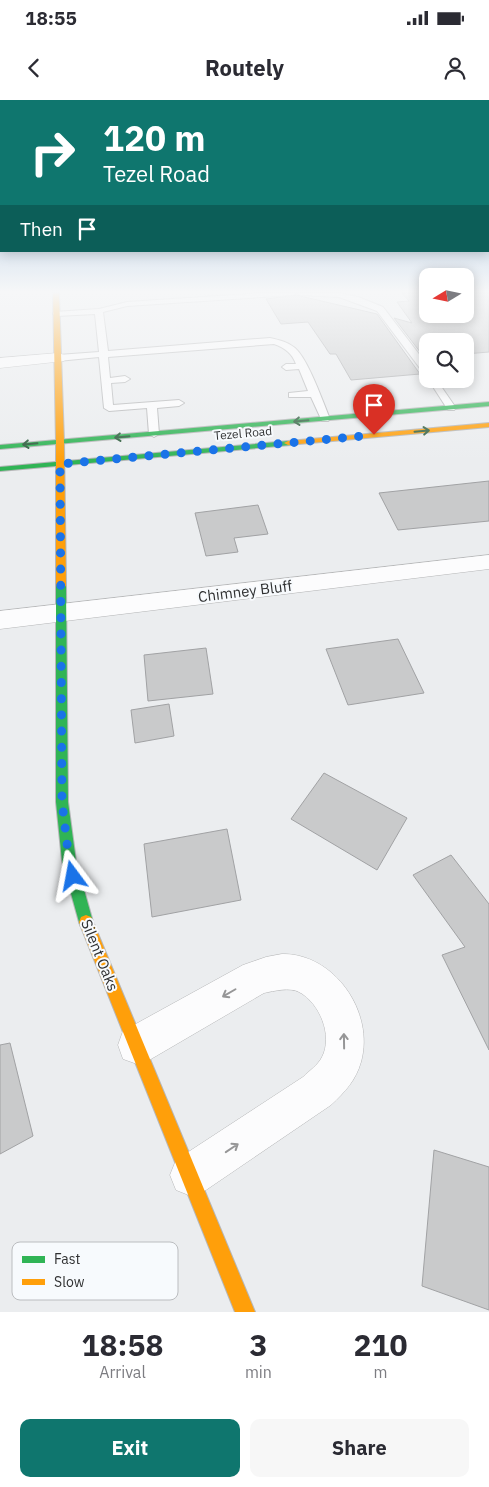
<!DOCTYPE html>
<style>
:root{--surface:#fff;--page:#f7f7f7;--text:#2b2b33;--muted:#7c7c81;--accent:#0f766e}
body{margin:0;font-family:"IBM Plex Sans",sans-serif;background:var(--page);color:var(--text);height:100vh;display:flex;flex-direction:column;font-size:19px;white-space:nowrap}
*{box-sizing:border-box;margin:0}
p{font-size:16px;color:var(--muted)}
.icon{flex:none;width:28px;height:28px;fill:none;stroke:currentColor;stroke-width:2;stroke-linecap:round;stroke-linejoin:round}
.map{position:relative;height:1212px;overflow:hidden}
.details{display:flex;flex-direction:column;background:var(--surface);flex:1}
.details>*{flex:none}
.banner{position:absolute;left:0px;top:0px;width:490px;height:152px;box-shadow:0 2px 12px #0003;background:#0f766e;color:#fff;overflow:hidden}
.needle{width:32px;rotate:260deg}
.buttons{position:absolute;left:419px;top:168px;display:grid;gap:10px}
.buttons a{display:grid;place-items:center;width:55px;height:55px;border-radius:10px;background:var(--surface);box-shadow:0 2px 12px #0003;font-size:25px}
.pin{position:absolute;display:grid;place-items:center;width:42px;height:42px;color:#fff;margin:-51px -21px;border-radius:50% 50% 50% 0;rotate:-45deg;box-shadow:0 0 5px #0007}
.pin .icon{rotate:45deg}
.me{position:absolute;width:55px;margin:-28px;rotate:347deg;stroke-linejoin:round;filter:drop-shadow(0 0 4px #0008)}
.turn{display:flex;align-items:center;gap:18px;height:105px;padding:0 20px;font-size:22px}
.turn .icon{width:65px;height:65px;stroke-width:2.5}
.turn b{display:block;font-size:35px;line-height:42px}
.then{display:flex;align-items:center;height:48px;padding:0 20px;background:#0003;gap:10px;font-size:19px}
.eta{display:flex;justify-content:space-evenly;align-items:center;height:85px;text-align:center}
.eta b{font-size:30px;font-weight:800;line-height:35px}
.button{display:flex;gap:10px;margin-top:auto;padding:10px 20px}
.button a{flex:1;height:58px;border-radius:10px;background:var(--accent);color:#fff;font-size:20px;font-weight:800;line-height:58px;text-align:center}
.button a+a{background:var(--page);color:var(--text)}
.status{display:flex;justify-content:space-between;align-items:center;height:35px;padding:0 25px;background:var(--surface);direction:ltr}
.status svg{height:14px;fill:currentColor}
header{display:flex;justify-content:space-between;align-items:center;height:65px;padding:0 20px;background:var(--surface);font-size:22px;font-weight:800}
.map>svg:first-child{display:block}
</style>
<div class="status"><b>18:55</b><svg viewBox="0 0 49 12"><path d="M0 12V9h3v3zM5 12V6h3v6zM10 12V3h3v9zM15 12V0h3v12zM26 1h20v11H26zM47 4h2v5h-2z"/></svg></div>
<header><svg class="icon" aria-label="back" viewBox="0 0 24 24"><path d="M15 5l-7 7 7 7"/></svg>Routely<svg class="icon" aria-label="person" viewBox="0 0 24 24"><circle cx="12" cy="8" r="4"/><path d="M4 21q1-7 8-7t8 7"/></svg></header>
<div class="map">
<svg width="489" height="1212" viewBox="0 0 489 1212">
<rect width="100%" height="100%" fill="#ebedef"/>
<g fill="#c9cacb" stroke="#a1a2a4">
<path d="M402,193H428V214H465V193H489V252L465,254V241H428V257H424L394,218L412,223L397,202L409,201Z"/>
<path d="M296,195L377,214L420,274L351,280L336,254H330L308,222L281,224L266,199Z"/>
<path d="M489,381V421L398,430L379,393Z"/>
<path d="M258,405L268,434L234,438L238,452L206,456L195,413Z"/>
<path d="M398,539L424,593L348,605L326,549Z"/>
<path d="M206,548L213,594L148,601L144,555Z"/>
<path d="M169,604L174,636L135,643L131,610Z"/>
<path d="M324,673L407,718L377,770L291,719Z"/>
<path d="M227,729L241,800L152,817L144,744Z"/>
<path d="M451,755L489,804V950L442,855L465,847L413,775Z"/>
<path d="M10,943L33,1036L0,1054V945Z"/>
<path d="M434,1050L489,1067V1210L422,1186Z"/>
</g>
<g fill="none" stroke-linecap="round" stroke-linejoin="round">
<defs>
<g id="lane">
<path d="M262,193H296L292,195L127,206L103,212L108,251L270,238C279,240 288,242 295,248C308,259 323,302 330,319L328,321H322L311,297H289V293L308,291L299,269L286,270L282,267L286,264H296C292,253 285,248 274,244L108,257L110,278L125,276L130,279L125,282L111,283L113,305L179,300L184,303L179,306L157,308L159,334L154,337L149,334L147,308L109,311L104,308L99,257L58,261L54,258L58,255L99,252L95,214L57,216L53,214L54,212L99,209L127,202Z"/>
<path d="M297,193H339L358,197L383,207L428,266V276L425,275L377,211L339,197L301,195Z"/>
<path d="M428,279H436L456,308L454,310H448Z"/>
</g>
<g id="street">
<path d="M58,253L64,255L66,258L64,261L0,268V258Z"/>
<path d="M489,455V469L0,529V511Z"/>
<path d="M282,854C334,853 375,912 361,962C356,980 345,992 331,1005L206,1090L191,1096L176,1090L170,1075L176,1060L303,977C309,971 318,965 322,957C333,936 320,903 299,892C290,887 274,891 264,893L151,959L137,964L123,959L118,945L123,931L243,865L266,857Z"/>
</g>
<g id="fast">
<path d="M489,302V306L0,349V345Z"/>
<path d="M288,341L292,343L291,345L0,371V367Z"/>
<path d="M61,483L66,486L68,702L76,761L93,822L91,827L86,829L81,827L79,822L62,761L56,702V486Z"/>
</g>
<g id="slow">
<path d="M53,193H59L64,342L66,486L61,489L56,486V342Z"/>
<path d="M489,323V327L288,345L284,343L288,341Z"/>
<path d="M86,815L91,817L255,1212H235L79,822L81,817Z"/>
</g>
</defs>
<use href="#lane" stroke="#b6b7b8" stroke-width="2"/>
<use href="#street" stroke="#b6b7b8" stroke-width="1"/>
<use href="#fast" stroke="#b6b7b8" stroke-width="2"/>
<use href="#slow" stroke="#b6b7b8" stroke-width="2"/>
<use href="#lane" fill="#fcfcfd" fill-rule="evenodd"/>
<use href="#street" fill="#fcfcfd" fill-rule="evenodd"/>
<use href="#fast" fill="#30b455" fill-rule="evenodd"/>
<use href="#slow" fill="#ff9f0a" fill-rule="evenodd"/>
</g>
<defs><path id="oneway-shaft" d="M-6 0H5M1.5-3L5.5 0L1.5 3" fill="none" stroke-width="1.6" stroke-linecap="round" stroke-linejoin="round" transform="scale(1.25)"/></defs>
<g stroke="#2f5e3e">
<use href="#oneway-shaft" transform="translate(301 321) rotate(175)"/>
<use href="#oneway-shaft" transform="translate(422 331) rotate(-5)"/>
<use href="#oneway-shaft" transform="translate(122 337) rotate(175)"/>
<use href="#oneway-shaft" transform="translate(30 344) rotate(175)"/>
</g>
<g stroke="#969697">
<use href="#oneway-shaft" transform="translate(229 893) rotate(150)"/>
<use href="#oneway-shaft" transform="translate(344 941) rotate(-91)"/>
<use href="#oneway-shaft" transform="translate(232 1048) rotate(-34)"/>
</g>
<linearGradient id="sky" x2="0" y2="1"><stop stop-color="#87b0db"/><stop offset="0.53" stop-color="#f6f7f8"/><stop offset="1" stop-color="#f6f7f8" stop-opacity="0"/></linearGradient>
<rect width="489" height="362" fill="url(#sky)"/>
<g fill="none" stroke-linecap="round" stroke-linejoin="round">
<path stroke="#1a73e8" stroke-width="9" stroke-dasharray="0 16.2" d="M73,776L69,760L62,702L60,364L374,335"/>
</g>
<g text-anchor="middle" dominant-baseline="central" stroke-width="4" stroke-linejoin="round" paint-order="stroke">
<g font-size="12" fill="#2f3031" stroke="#f7fafd">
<text transform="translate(243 333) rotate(-5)">Tezel Road</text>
</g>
<g font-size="15" fill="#2f3031" stroke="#f7fafd">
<text transform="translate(245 491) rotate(-7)">Chimney Bluff</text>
<text transform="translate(100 855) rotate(68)">Silent Oaks</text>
</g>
</g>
<rect x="12" y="1142" width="166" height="58" rx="8" fill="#f7fafd" stroke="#bbbdc0" stroke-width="1"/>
<rect x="22" y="1156" width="23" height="7" fill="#30b455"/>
<rect x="22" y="1179" width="23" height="6" fill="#ff9f0a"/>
<g font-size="14" fill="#2f3031">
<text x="54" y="1164">Fast</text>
<text x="54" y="1187">Slow</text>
</g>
</svg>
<div class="buttons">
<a><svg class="needle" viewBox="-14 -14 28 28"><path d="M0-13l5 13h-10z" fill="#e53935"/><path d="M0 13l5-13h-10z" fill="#7c7c81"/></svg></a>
<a><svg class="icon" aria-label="search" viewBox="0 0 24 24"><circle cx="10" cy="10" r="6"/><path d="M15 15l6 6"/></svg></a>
</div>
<div class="pin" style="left:374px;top:335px;background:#d93025"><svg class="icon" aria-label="arrive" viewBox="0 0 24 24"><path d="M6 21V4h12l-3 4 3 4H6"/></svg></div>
<svg class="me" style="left:73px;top:776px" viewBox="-20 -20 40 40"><path d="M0-17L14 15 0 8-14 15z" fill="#1a73e8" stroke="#fff" stroke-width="4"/></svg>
<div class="banner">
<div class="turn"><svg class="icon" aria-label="right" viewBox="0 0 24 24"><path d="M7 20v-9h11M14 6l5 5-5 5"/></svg><div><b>120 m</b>Tezel Road</div></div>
<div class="then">Then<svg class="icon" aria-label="arrive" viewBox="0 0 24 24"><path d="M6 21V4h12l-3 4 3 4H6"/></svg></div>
</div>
</div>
<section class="details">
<div class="eta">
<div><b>18:58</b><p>Arrival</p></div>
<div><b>3</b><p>min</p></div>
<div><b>210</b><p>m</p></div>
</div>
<div class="button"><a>Exit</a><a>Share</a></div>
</section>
